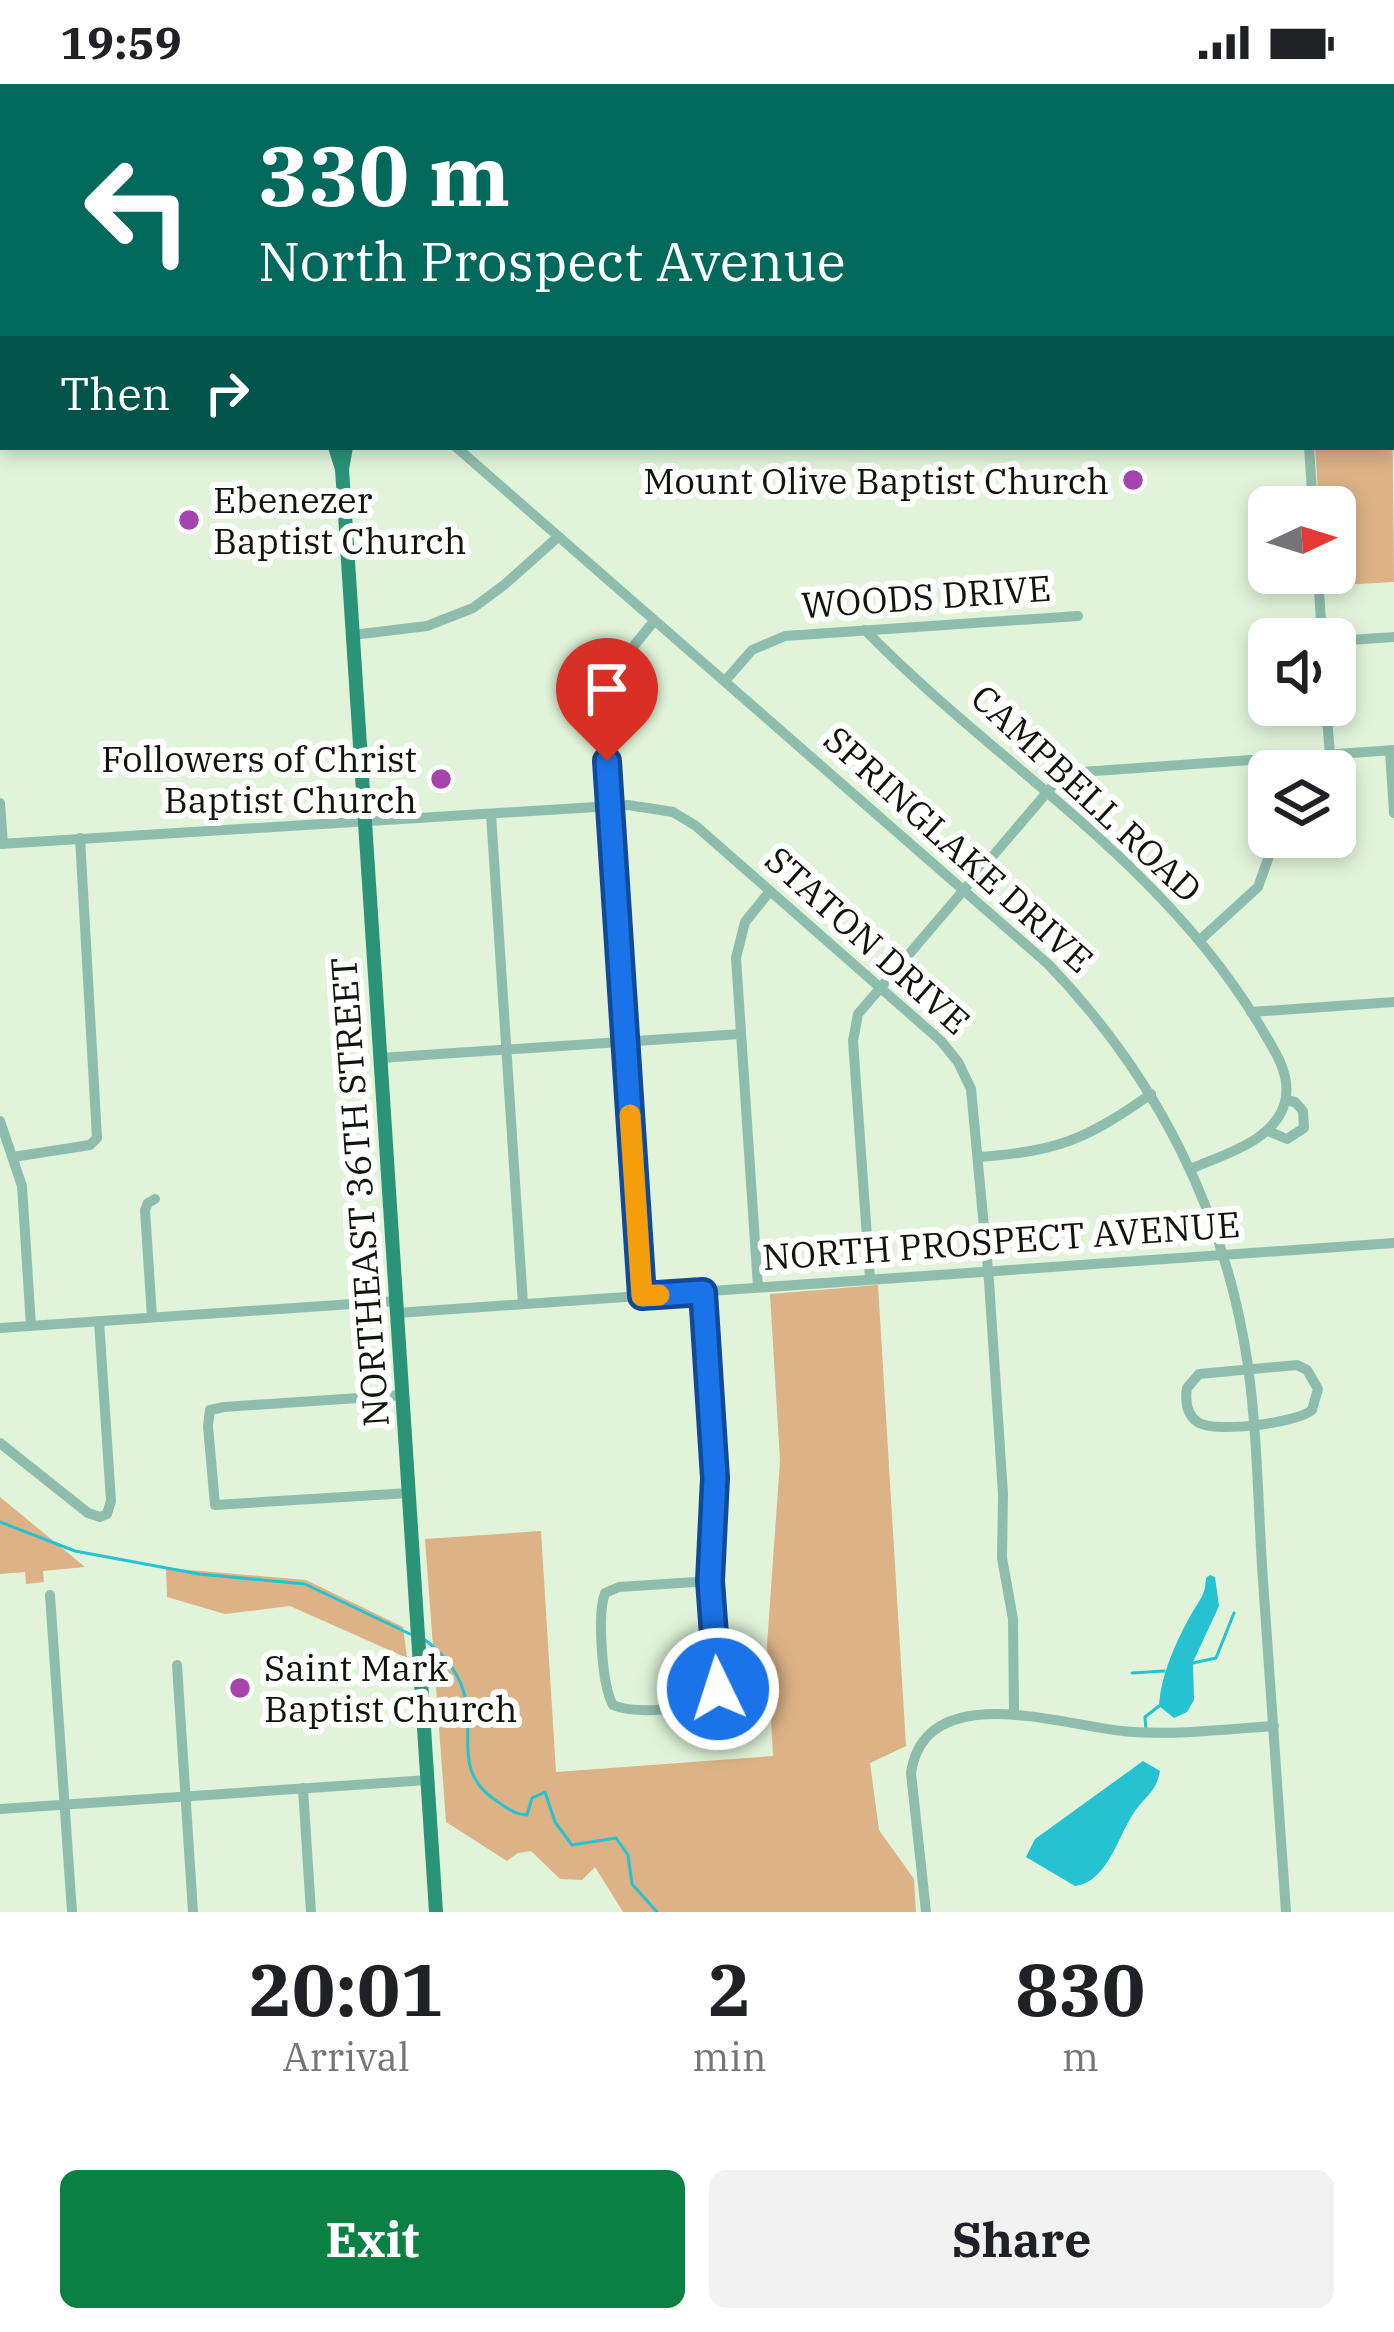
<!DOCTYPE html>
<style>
:root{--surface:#fff;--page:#f2f2f2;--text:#202124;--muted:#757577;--accent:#0b8043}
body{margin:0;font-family:"IBM Plex Serif",serif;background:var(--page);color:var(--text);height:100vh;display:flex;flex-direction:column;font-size:45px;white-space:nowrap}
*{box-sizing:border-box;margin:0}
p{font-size:39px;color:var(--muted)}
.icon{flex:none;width:66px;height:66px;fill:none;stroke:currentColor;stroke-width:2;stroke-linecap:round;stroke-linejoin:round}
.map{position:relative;height:1828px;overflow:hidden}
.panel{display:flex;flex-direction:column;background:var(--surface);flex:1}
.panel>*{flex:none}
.hud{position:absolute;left:0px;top:0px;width:1395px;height:366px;box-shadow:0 6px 18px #0003;background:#00695c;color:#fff;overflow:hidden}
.needle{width:78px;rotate:86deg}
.buttons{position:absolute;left:1248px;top:402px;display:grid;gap:24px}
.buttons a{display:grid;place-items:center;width:108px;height:108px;border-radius:18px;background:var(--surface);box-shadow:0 6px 18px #0003;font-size:60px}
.pin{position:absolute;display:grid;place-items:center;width:102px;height:102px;color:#fff;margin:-123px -51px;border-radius:50% 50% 50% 0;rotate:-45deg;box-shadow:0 0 12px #0007}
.pin .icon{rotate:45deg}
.me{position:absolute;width:132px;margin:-66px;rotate:356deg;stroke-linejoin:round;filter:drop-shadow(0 0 9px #0008)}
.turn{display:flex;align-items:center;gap:42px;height:252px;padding:0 60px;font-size:54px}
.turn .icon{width:156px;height:156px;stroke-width:2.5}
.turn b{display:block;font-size:84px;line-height:102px}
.then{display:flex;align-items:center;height:114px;padding:0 60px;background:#0003;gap:24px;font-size:45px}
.eta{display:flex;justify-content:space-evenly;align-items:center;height:204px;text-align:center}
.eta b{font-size:72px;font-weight:700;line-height:84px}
.action{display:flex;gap:24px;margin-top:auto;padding:24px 60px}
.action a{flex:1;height:138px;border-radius:18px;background:var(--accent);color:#fff;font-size:48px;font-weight:700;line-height:138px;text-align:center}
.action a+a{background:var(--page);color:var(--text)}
.status{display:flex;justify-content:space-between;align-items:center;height:84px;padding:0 60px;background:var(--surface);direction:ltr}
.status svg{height:33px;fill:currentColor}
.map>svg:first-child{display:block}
</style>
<div class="status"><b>19:59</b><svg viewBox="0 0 49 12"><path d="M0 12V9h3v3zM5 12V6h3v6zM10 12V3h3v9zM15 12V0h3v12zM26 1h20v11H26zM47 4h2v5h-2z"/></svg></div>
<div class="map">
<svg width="1394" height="1828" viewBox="0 0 1394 1828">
<rect width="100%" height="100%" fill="#e1f4da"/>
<g fill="#dcb286">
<path d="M337,0H1278V3H338Z"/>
<path d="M1392,285L1394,498L1324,502L1323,489H1335V423H1319L1315,363H1392Z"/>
<path d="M878,1201L906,1662L870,1679L879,1746L914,1795L916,1828H623L595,1783L582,1796L560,1795L531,1767L518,1769L507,1777L446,1738L425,1455L541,1447L556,1688L773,1672L767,1561L780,1377L770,1210Z"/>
<path d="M0,1413L85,1483L43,1487L44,1498L26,1500L25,1488L0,1490Z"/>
<path d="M166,1484L306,1496L403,1543L407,1574L290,1522L225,1530L167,1513Z"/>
</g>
<g fill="#26c2d1">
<path d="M1210,1491L1215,1493L1219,1522L1193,1578L1194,1616L1187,1628L1174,1634L1159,1622C1161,1591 1176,1557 1192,1529C1200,1515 1205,1512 1206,1494Z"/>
<path d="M1143,1677L1160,1687C1156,1709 1146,1711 1135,1727C1118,1751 1108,1798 1075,1802L1026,1773L1035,1755Z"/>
</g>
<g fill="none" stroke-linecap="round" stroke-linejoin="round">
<g stroke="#26c2d1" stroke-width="3">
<path d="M1108,0L1110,3"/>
<path d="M664,3V0"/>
<path d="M1392,275H1394"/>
<path d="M0,1438L75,1467L199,1490L305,1500L410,1550"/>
<path d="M425,1556C439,1566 454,1583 461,1600C480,1648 447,1687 501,1720C510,1726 515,1730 527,1731L532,1714L545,1708L555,1738L572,1761L616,1754L628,1771L632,1800L657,1828"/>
<path d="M1193,1579L1216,1574L1234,1529"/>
<path d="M1132,1589L1164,1587"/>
<path d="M1146,1647L1145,1633L1159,1622"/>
</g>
<g stroke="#8fbdad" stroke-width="10">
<path d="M98,0V3"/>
<path d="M204,0V3"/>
<path d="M1285,0V3"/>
<path d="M1392,28H1394"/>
<path d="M0,36L3,38"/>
<path d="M1392,187L1394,186"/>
<path d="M0,213L3,209"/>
<path d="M456,363L1048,880C1155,991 1226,1128 1248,1282C1257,1348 1258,1415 1262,1482C1270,1597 1278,1713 1286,1828"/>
<path d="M1309,363L1313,423"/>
<path d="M1318,489L1322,555"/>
<path d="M865,546C996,680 1162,777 1260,942C1273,965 1292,989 1285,1018C1275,1057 1224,1070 1191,1085"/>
<path d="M353,551L427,542L473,524L504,501L558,453"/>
<path d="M1335,557L1394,553"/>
<path d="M725,597L752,566L785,552L1078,532"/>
<path d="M1326,621L1330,671"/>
<path d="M1390,667L1394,729"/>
<path d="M0,719L3,760"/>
<path d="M491,730L523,1220"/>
<path d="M0,760L628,721L673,728L696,742L941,957L958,978L971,1005L989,1197L1003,1410L1002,1474L1013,1535L1014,1630"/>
<path d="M1200,856L1258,803L1276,753"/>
<path d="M1251,928L1394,918"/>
<path d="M380,974L741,950"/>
<path d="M0,1037L22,1102L31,1242"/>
<path d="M1268,1047L1287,1055L1304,1044L1303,1027L1295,1018L1286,1016"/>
<path d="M13,1073L90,1061L97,1054L80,754"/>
<path d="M979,1073C1057,1068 1087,1055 1151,1010"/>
<path d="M870,1195L853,957L858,930L1055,699L1081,688L1394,666"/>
<path d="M758,1203L736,874L745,838L770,807"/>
<path d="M703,1207L715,1394L710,1497L718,1605L712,1616C686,1625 637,1631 613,1621C602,1602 597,1530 605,1509L619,1503L710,1497"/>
<path d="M642,1212L604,632L611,590L654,537"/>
<path d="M397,1229L1394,1159"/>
<path d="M152,1233L145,1126L148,1119L155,1115"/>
<path d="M0,1244L396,1217"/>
<path d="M1297,1281L1307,1286L1318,1305L1312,1326C1297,1339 1217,1349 1199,1339C1186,1331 1185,1317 1187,1304L1199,1290Z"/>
<path d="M403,1311L224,1323L210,1326L208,1342L215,1421L409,1409"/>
<path d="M0,1359L88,1429L100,1433L107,1430L111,1417L99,1237"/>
<path d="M50,1511L72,1828"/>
<path d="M177,1581L193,1828"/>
<path d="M303,1704L311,1828"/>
<path d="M0,1725L428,1696"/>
<path d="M926,1828L911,1689C926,1590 1071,1645 1133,1648C1179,1651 1228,1645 1274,1642"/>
</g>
<g stroke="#2b9378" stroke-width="14">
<path d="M318,0V3"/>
<path d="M0,278H3"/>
<path d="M335,363L342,385L436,1828"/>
<path d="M342,385L346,363"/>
</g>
</g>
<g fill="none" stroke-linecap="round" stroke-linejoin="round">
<defs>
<path id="route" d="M607,677L642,1212L703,1208L715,1394L710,1497L718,1605"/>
</defs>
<use href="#route" stroke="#114b97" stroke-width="30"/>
<use href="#route" stroke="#1a73e8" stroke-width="21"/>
<path stroke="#f59e0b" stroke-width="21" d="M630,1031L642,1212L659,1211"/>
</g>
<g fill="#a444ac" stroke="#fff" stroke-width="4.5">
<circle cx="1133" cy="396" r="12"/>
<circle cx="189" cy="436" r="12"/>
<circle cx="441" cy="695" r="12"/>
<circle cx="240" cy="1604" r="12"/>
</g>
<g text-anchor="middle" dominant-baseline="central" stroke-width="12" stroke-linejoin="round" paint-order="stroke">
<g font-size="36" fill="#0f150c" stroke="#fff" text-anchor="end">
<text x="1109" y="396">Mount Olive Baptist Church</text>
<text x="213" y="415" text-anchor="start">Ebenezer<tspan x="213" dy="41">Baptist Church</tspan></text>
<text x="417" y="674">Followers of Christ<tspan x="417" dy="41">Baptist Church</tspan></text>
<text x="264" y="1583" text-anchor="start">Saint Mark<tspan x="264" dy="41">Baptist Church</tspan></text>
</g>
<g font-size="36" fill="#0f150c" stroke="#fff">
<text transform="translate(926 512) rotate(-4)">WOODS DRIVE</text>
<text transform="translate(1087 709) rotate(43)">CAMPBELL ROAD</text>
<text transform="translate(959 765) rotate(42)">SPRINGLAKE DRIVE</text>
<text transform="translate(868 856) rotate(42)">STATON DRIVE</text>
<text transform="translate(359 1108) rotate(-94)">NORTHEAST 36TH STREET</text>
<text transform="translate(1001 1156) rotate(-4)">NORTH PROSPECT AVENUE</text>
</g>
</g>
</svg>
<div class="buttons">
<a><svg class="needle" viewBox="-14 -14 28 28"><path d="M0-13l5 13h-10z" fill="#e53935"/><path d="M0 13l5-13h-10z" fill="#757577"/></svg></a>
<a><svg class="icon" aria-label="sound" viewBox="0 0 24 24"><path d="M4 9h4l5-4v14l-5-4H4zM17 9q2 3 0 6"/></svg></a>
<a><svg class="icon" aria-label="layers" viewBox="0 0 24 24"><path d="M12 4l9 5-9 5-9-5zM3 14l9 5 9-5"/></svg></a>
</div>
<div class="pin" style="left:607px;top:677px;background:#d93025"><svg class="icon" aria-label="arrive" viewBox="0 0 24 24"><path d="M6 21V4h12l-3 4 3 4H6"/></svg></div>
<svg class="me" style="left:718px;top:1605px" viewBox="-20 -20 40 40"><circle r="17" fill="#1a73e8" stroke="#fff" stroke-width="3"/><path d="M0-11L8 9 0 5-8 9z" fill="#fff"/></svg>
<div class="hud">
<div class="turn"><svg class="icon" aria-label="left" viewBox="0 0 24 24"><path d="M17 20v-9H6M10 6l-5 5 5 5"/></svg><div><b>330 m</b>North Prospect Avenue</div></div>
<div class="then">Then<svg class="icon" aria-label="right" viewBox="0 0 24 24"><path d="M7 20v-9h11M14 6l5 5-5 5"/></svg></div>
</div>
</div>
<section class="panel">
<div class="eta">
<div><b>20:01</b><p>Arrival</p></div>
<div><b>2</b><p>min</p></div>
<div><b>830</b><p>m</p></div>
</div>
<div class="action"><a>Exit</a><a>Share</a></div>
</section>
